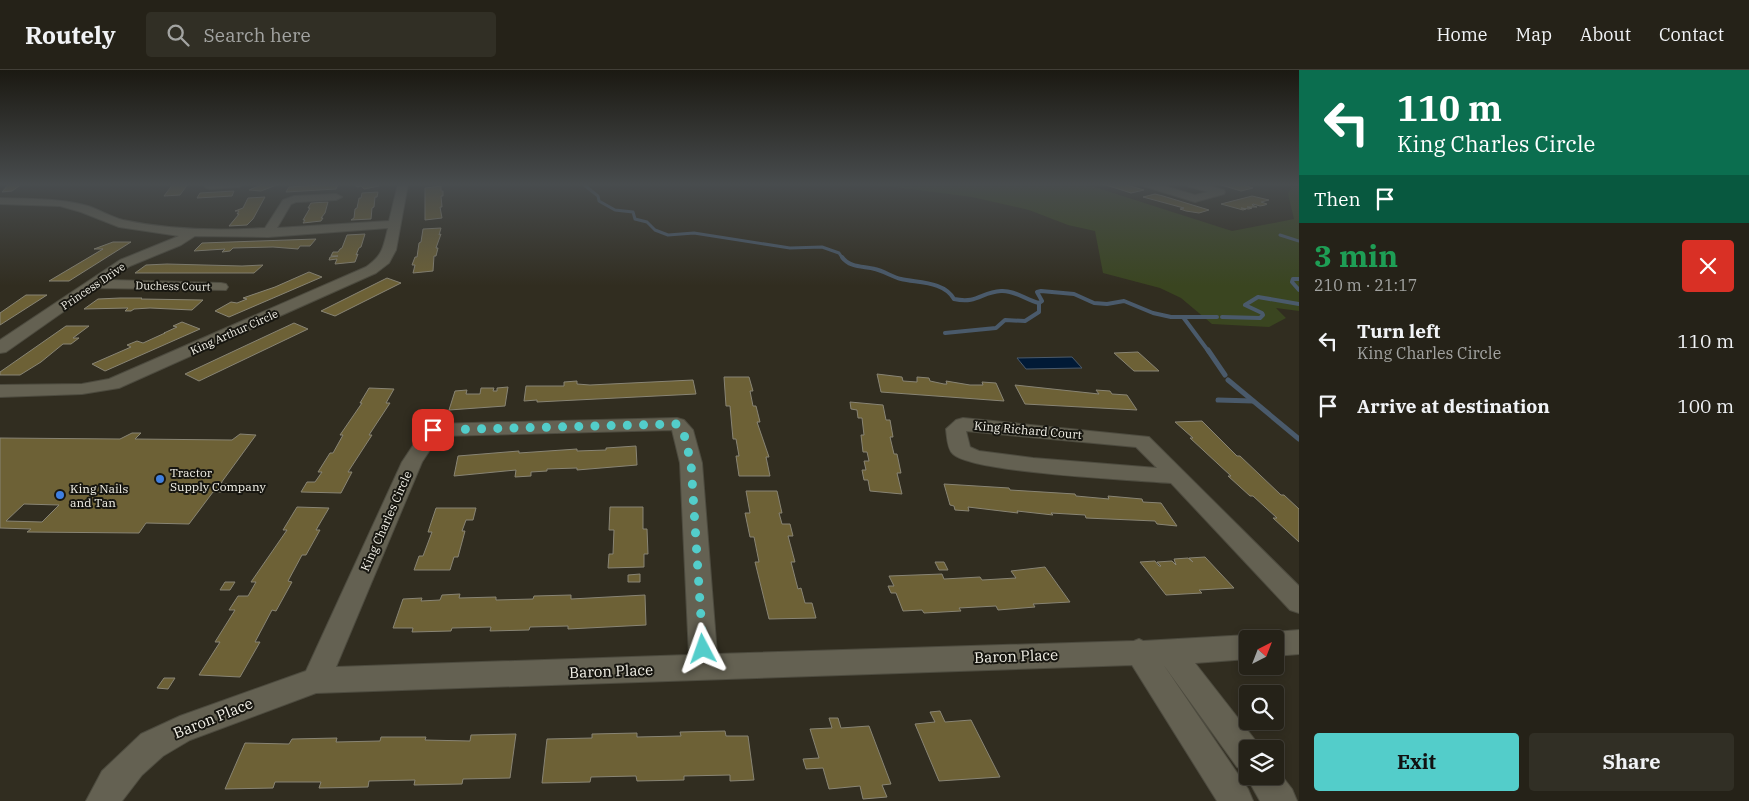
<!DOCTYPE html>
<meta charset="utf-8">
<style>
:root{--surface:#252218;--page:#312f25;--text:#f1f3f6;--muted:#a3a4a2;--line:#423f37;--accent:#53cdca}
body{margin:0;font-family:"IBM Plex Serif",serif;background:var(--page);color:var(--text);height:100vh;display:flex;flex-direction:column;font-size:19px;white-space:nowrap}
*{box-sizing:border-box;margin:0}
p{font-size:16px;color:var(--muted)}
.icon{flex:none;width:28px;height:28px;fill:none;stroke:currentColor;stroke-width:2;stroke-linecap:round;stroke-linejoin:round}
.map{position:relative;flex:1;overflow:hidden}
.details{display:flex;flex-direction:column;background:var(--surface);width:450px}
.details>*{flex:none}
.top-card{background:#0b6e4f;color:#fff;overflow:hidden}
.needle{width:32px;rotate:42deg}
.buttons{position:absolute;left:1239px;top:560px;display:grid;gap:10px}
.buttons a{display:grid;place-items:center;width:45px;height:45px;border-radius:5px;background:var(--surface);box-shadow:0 2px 8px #0003,0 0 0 1px var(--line);font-size:25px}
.pin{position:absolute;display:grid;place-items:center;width:42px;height:42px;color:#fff;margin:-21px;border-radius:10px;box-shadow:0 2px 8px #0006}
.me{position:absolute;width:55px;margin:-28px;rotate:356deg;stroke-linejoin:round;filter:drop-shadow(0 0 4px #0008)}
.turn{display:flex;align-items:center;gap:18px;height:105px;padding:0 15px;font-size:22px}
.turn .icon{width:65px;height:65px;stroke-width:2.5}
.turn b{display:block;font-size:35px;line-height:42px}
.then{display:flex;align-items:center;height:48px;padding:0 15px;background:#0003;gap:10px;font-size:19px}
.round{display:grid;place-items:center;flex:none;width:52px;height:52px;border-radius:5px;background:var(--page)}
.headline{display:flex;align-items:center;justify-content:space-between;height:85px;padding:0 15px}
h1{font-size:30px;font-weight:700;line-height:38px;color:#1e9e55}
.cta{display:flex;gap:10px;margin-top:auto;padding:10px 15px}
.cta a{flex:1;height:58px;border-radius:5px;background:var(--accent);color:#111;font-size:20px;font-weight:700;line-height:58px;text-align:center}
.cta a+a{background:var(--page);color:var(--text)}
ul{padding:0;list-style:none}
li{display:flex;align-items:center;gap:15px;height:65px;padding:0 15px}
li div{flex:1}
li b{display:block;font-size:19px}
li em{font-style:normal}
header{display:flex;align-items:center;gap:30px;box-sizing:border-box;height:70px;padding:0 25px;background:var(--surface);border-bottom:1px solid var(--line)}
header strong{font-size:24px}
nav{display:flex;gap:28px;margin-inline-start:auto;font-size:18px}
.search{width:350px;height:45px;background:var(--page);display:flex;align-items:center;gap:12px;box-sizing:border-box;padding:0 18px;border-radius:5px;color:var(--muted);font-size:19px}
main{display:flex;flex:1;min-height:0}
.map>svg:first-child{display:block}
</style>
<header>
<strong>Routely</strong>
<div class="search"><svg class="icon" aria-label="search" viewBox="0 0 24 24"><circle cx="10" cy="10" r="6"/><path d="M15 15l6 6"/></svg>Search here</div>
<nav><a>Home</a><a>Map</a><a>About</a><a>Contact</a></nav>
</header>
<main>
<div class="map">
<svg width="1299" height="731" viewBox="0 0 1299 731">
<rect width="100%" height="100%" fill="#312d20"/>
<path fill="#3a4520" d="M871,114H1085L1232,161L1294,149L1288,124L1293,114H1299V241L1276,238L1286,248L1269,257L1212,254L1181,228L1160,218L1103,203L1095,161L1068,155L1029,140L972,127Z"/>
<path fill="#011a36" stroke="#4a5a6b" d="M1072,287L1082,298L1026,299L1017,288Z"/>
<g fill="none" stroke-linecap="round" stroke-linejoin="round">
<g stroke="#4a5a6b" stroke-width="3">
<path d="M583,114L598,126L599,131L615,140L633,142L635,149L647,152L655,160L668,165L694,163L790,178L822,177L839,183L843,189"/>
<path d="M1280,165L1299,171"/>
</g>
<g stroke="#4a5a6b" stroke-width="4">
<path d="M842,187C850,198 863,196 875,199C884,201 892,207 901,209C918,213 944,211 954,229C978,234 981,222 1001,221C1015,220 1026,230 1039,233"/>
<path d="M1299,209H1293L1292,212L1299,220"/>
<path d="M1183,247L1209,282"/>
<path d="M1222,247L1260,248L1263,245L1262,243L1245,235L1258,227L1299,234"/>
<path d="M945,263L996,258L1005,250L1025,251L1039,242V233L1042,231L1037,222L1041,221L1074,224L1094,233L1107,234L1124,231L1153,243L1171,247H1217"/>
</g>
<g stroke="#4a5a6b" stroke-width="5">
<path d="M1208,280L1225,305"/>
<path d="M1228,310L1299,369"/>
<path d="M1218,330L1253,331"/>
</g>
</g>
<g fill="#6d6136" stroke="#888474" fill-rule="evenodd">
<path d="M9,114H22L12,121L2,122Z"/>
<path d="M173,114H188L180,125L164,126Z"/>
<path d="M263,114H279L261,121L249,120Z"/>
<path d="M338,114L336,119L286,122L289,117Z"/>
<path d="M357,114H377L379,116L364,119L361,116L357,117L355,115Z"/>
<path d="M1103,114H1123L1144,120L1131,123Z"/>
<path d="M1218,114H1240L1253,118L1241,121Z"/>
<path d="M441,116V121H443V126H441L442,137H440L442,148L425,150V118Z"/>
<path d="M234,121L232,126L197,128L200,123Z"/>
<path d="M378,122L377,127H375L374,137L372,138L371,149L351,150L354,148L355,139L357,138L359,128H361L362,123Z"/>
<path d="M1155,124L1163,126L1209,140L1199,143L1186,141L1180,139L1184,138L1180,137L1143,127Z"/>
<path d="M1252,126L1269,130L1261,132L1267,134L1265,135L1260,136L1253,134L1252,135L1257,137H1247L1252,138L1249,139L1241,138L1246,139L1243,140L1221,134Z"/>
<path d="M265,127L253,149L247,155L229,156L239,144H237L239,141H235L243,138L248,128Z"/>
<path d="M328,132L325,143L321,148H323L321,151L303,153L305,150H303L310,138H308L311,133Z"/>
<path d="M441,158L439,165L441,164L436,178H438L436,186H434L433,201L413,203L415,195H412L415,187H417L419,173L421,172L423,159Z"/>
<path d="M365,164L361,177L359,178L356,185L358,184L355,192L335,194L337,189L329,190L330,187L338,186H331L333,182H338L340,179L342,178L347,165Z"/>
<path d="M316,169L310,176H300L298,179L273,177L233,178L230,181L222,182L225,179L194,181L202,173Z"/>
<path d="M113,172H131L69,211H49L103,179H94Z"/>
<path d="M167,194L242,196L263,195L254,203H135L146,195Z"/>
<path d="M309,202L322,207L229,247L215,241L231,232L237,233L247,229L243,228L275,217Z"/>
<path d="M387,208L401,213L335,246L321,241Z"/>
<path d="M26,225H47L0,255V243Z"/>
<path d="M120,228H142L141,229L203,230L192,240L150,238L134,239L131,241H125L128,238L84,239L98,229Z"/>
<path d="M182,252L200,259L105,301L92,294L131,277L127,275L137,271L143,273L165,263H164L177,257L173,256Z"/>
<path d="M294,253L308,259L199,311L185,304Z"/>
<path d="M66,256H89L73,268H79L71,274H63L41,292L20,305H0V302Z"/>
<path d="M1138,282L1159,301H1134L1114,283Z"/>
<path d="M877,304L902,307L903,311L917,312V307L929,308L930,311L944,314H947L946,311L970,315H983L982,312L996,313L1004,331L881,322Z"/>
<path d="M724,307H749L753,321H750L753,336H756L760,352H757L769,387H766L770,406H739L736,386H739L736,369H733L730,336H726Z"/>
<path d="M693,310L696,324L537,332V330L524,331L526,316H564V312L577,311V314L590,315Z"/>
<path d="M1015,315L1099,324L1096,320L1110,321L1112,324L1127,325L1137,340L1025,334Z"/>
<path d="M508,317L505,336L449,340L455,321L467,320L466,324H480L481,318H494L493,321H497V318Z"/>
<path d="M369,318L394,319L386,333H390L369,365H372L348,402H352L341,423L301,422L307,412H315L322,402H318L330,383H333L343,365H340L362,333H360Z"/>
<path d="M850,332L883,335L886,350H890L893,367H890L894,384H897L901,403H897L902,424L870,421L868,410H864L862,400H866L864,391H869L867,382H863L861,365H864L862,348H858L857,340L851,339Z"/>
<path d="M1202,351L1237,386H1240L1281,425H1284L1299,439V472L1273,448H1277L1253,426H1250L1228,406H1231L1190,368H1193L1175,352Z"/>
<path d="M132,363H141L135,369L232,370L240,364L256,365L221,413L232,415L224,422H213L189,454L146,453L139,463L27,462L31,459L0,458V368L120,369ZM24,434L59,435L42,452L6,451Z"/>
<path d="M636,376L637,395L577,400V398L547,399V401L531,402V406L515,407L516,400L454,406L458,386L519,381V383L577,379V381L606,380V378Z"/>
<path d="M944,414L1009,418L1010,420L1075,424L1076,426L1109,429L1108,426L1142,429L1143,432L1161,433L1177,456L1157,454L1155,451L1086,448L1085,445L1051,443L1053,445L1017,441L1018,443L968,437L969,441L955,440L954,436L950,435Z"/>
<path d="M746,421H777L782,443H779L782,454H790L793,466H788L795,492H791L798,519L801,518L805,533H812L816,548L769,549L755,492H759L754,467H750L745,443H750Z"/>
<path d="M297,437L329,438L316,460H320L306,485H302L288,511L292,512L276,541L272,540L255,572H260L240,607L199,605L220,572H215L235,540H229L238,526H248L256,512H251L287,460H283Z"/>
<path d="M610,437H643V459H647L648,484H644V497L608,498L609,484H613L614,460H609Z"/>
<path d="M436,438H476L473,450H466L462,461H465L458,487H454L450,500H414L419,486H423L432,462H428Z"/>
<path d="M1205,487L1234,518L1199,520L1202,523L1166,525L1140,492L1155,491L1159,496H1161L1157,492L1172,491L1176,495L1174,489L1188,488L1193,492L1189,488Z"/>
<path d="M935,492H944L948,500H939Z"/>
<path d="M1045,497L1070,532L1033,534L1035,537L998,540L996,536L959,538L961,541L924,543L922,540L903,541L896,523H891L888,516H894L889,506L942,504L944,509L980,507L982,510L1016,508L1011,501Z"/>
<path d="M640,504V512H628V505Z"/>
<path d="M225,512H235L230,520H220Z"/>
<path d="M460,524L459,528L496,527V530L533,529L534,526L571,525V529L645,525L646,555L568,559V556L530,557L529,560L490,561L491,557L452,558L451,561L412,562L413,558H393L403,529L422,528L421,531L440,530L442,525Z"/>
<path d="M164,608H175L168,619L157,618Z"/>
<path d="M940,641L945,652L971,650L1000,707L939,711L915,654L935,652L930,642Z"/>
<path d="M829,648H838L841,658L869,656L891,714L882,715L887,727L863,729L860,716L829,719L823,698L806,699L803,689L819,688L810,659L832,658Z"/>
<path d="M725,661L726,666H748L754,710L730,711V705L684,706V710L637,711L636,706L591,707L590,712L542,713L547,669L592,668V664L637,663V667L681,666L680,662Z"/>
<path d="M516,664L510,708L463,709L462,714L414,715L415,710L369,711L368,717L319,718L321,712H275L273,718L225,719L245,673L289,674L292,669L337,668L336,672L380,671L381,667H426L425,670L470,671L471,665Z"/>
</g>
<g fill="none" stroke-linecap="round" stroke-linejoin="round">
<defs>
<g id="minor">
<path d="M204,114H244L239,117L210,119L206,118Z"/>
<path d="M398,114H408L396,180L389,193L376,203L119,318L82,324L0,327V315L82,314L109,309L366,197C383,185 383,178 388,158L268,167L195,166L181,175L130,196L109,210L221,213L226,214L228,217L226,220L97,218L6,282L0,283V270L120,190L179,166L119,157L81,142L60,136L0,134V128C30,129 59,128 88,136C100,140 111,147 123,150C170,160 218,161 265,158L283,130L294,126L336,124L342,127L336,130L296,132L291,134L277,158L389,151Z"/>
<path d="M1142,114H1158L1195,125L1208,122L1187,116L1186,114H1203L1224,120L1225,122L1224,124L1195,132L1143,116Z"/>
<path d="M677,348L684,350L693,360L702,393L717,584L1134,571L1139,569L1143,571L1248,565L1258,569H1248V589L1195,593L1259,675L1261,679H1248V701L1237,697L1163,594L1248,719L1253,731H1217L1132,595L316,623L190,670L163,686L142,705L122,731H86L102,701L141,664L180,646L306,601L402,392L426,356L433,354ZM672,360L680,393L689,585L336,597L422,392L439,366Z"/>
<path d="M963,348L1149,367L1299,516V543L1290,540L1171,413C1135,410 973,403 953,384C947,379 947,366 946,359L956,350ZM966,361L1136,377L1157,398L1033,388L979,381L970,377Z"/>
<path d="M1299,560V584L1275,586V569H1264L1265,566L1275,562Z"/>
<path d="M1275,697L1292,719L1297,731H1260L1246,706L1248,702V706H1275Z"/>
</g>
</defs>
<use href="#minor" stroke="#4d4b3f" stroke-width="2"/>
<use href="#minor" fill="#646152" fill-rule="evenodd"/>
</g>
<linearGradient id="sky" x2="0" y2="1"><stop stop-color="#1b1912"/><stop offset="0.53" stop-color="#484c4e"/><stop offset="1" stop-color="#484c4e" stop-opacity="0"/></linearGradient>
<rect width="1299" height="216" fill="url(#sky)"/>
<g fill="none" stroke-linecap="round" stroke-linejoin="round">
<path stroke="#53cdca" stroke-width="9" stroke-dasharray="0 16.2" d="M433,360L677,354L683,360L691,393L703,579"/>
</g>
<g fill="#3f7fe0" stroke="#171610" stroke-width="2">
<circle cx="160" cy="409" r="5"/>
<circle cx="60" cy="425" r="5"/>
</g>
<g text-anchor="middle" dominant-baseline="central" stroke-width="4" stroke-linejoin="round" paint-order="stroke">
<g font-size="11" fill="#f3f1e8" stroke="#171610">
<text transform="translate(93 216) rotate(-34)">Princess Drive</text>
<text transform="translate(173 216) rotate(1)">Duchess Court</text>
<text transform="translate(234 262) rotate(-24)">King Arthur Circle</text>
</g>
<g font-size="12" fill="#f3f1e8" stroke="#171610">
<text transform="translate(1028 360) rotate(5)">King Richard Court</text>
<text transform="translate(386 451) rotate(-66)">King Charles Circle</text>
</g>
<g font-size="12" fill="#f3f1e8" stroke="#171610" text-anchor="start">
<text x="170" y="402">Tractor<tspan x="170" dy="14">Supply Company</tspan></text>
<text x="70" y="418">King Nails<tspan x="70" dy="14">and Tan</tspan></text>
</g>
<g font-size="15" fill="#f3f1e8" stroke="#171610">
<text transform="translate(1016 586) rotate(-2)">Baron Place</text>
<text transform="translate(611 601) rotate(-2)">Baron Place</text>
<text transform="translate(213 648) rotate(-22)">Baron Place</text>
</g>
</g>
</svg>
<div class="buttons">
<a><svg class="needle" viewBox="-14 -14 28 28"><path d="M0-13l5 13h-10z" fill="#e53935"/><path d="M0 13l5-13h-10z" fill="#a3a4a2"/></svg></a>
<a><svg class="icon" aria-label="search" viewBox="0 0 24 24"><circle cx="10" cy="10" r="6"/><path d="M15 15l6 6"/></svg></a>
<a><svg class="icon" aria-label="layers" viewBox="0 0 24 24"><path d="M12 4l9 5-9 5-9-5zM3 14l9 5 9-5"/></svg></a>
</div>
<div class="pin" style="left:433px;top:360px;background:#d93025"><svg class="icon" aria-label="arrive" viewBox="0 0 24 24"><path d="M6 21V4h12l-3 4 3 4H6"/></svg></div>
<svg class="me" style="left:703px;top:579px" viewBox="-20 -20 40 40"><path d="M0-17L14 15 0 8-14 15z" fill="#53cdca" stroke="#fff" stroke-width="4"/></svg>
</div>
<section class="details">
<div class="top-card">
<div class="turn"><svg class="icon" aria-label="left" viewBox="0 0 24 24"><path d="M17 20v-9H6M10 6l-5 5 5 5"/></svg><div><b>110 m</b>King Charles Circle</div></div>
<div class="then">Then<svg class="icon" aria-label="arrive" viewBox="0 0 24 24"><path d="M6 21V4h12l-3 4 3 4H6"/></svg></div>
</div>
<div class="headline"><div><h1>3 min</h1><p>210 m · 21:17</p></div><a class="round" style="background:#d93025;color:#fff"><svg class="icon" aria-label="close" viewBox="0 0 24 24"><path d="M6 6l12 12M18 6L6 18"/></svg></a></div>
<ul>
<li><svg class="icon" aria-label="left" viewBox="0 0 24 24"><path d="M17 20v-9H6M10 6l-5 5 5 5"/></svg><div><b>Turn left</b><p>King Charles Circle</p></div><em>110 m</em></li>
<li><svg class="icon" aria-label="arrive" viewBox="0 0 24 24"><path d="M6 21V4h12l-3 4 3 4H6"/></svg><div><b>Arrive at destination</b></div><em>100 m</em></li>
</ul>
<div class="cta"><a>Exit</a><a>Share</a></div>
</section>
</main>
